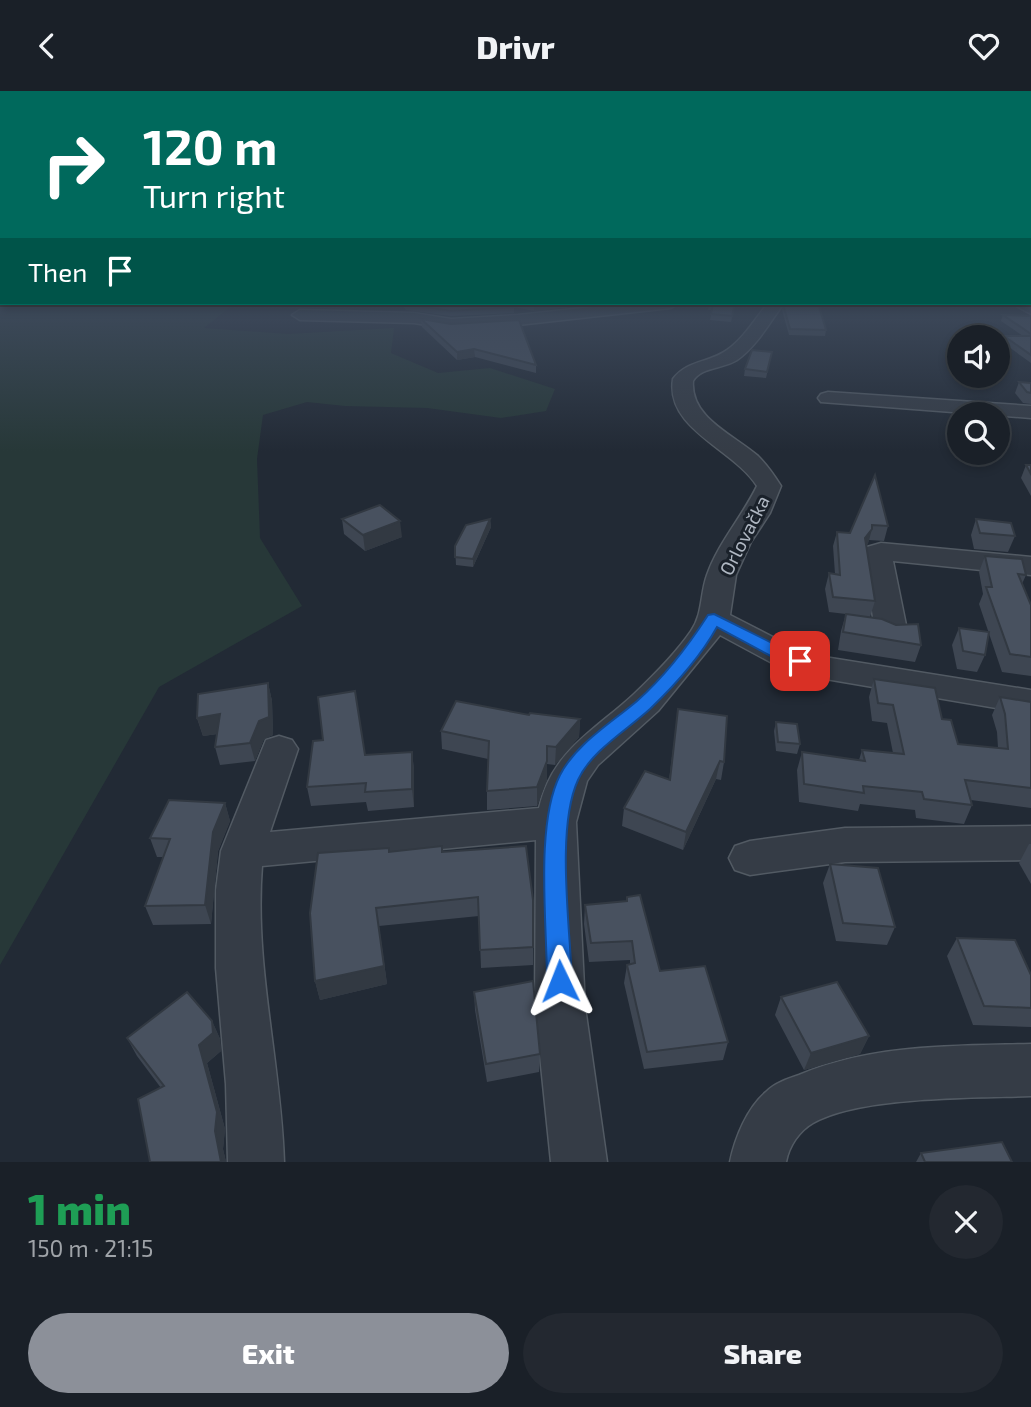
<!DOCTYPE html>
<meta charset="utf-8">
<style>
:root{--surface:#1a2028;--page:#232830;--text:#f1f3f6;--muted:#9fa3a8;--line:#383e45;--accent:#8c9099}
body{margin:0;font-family:"Exo 2",sans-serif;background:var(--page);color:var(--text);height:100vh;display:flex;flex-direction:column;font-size:26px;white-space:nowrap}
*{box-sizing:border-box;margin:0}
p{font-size:23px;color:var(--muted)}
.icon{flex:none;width:38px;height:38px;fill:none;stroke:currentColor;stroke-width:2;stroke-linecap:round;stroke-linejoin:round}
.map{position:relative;height:1071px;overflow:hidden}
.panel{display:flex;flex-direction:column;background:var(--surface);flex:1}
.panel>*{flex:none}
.top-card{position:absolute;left:0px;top:0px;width:1032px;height:214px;box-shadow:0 4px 10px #0003,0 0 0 2px var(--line);background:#00695c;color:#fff;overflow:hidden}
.controls{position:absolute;left:947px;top:234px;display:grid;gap:14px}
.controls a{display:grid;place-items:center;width:63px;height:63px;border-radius:50%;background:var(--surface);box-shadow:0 4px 10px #0003,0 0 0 2px var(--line);font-size:35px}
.pin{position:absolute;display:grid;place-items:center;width:60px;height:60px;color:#fff;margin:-30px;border-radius:14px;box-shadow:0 4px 10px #0006}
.me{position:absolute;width:77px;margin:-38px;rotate:358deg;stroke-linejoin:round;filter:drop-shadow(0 0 5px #0008)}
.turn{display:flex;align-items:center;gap:24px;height:147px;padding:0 28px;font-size:32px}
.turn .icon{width:91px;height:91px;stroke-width:2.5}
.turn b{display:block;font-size:49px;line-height:60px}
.then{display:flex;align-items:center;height:66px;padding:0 28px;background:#0003;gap:14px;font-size:26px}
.round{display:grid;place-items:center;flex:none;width:74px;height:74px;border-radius:37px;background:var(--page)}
.head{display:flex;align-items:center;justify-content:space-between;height:119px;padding:0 28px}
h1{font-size:42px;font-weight:800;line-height:52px;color:#1e9e55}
.primary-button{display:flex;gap:14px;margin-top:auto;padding:14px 28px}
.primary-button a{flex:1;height:80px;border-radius:42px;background:var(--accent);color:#fff;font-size:28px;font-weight:800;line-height:80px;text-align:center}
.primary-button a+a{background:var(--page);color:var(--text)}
header{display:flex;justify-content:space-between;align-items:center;height:91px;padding:0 28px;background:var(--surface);font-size:32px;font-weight:800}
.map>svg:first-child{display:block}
</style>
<header><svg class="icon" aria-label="back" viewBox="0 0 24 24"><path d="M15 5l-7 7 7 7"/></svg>Drivr<svg class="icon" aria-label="heart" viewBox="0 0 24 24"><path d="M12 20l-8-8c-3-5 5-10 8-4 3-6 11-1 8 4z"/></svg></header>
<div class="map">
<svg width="1031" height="1071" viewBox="0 0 1031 1071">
<rect width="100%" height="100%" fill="#222a35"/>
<path fill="#273838" d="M0,210L235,212L204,237L288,243L394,237L391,262L438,282L490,277L555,298L546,320L501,327L427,317L345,315L307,311L263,324L257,368L260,447L302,515L159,596L0,874Z"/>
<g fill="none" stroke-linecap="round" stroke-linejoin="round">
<defs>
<g id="minor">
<path d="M629,212H679L671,217L518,234L451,238L414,232L300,229L292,224L300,219L414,222L451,228L518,224Z"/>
<path d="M768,212H784C770,231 757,255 737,269C723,278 701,276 693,290C690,327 734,344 758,365C767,374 774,384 781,395L770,422L751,451L736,484L730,524L798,559L818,565L1031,599V623L814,586L774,573L720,544L658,620L598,674L587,690L576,731L585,916L607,1071H551L535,916L536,749L262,775C254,874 281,972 284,1071H228L226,993L216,877V799L221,760L266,649L279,645L292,649L298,658L270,741L539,717C552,660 594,640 633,604C653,585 676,562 691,540C703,523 700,503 707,484C718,452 742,426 757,395C734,358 665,338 673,288C687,269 709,272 727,259C744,247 755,228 768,212Z"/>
<path d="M1011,212H1031V223Z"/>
<path d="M828,301L1031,315V327L821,311L818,307L821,303Z"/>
<path d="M881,452L1031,466V484L893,470L907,539L902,546L891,549L880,546L875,539L863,462L867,456Z"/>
<path d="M1031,735V769L845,771L750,784L735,779L729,767L735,755L750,750L845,737Z"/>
<path d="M1031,953V1005C976,1007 860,1005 813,1032C799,1040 789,1055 786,1071H730C735,1047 747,1017 766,1001C775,992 787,988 799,984C872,953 954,955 1031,953Z"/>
</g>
</defs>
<use href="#minor" stroke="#525a63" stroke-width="3"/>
<use href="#minor" fill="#353c46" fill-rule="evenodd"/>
</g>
<g fill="#3e4652">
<path d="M400,212H589L585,214L534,220L514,216V222L451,225L406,219Z"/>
<path d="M709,212H735L731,231L710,229L712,219H708Z"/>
<path d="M784,212L826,239L825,245L789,244L782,219Z"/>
<path d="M1003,224L1031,225V272L1002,251L1004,245H1023L1001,230Z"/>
<path d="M421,228L536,274V282L475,266L457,269L422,236Z"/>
<path d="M772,261L766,287L744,285L745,278Z"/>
<path d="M1019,291L1031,292V313L1023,312L1015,302Z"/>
<path d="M1026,374H1031V405L1021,387Z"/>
<path d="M875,384L888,435L884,450L869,449L866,456L875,510L870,526L921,554L915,571L838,559L841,540L846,523L829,521L825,498L829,482L835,483L833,455L837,441L850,442Z"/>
<path d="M342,428L402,446L365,460L344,443Z"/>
<path d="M490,428L491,436L473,476L456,474L455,455Z"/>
<path d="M976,428L1015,445L1008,461L974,458L971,444Z"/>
<path d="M985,465L1026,484L1022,493L1031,514V585L1002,581L979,513L983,503L979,481Z"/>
<path d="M959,537L985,564L977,581L957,578L952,554Z"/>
<path d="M874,588L942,628L958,653L998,657L997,641L992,624L1000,606L1031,611V717L971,709L972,714L964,733L916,727L915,719L860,713L858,720L799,711L797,679L802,661L859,669L862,659L893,662L887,632L872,630L869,606Z"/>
<path d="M268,592L272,610L273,644L264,648L255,670L220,674L215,656L217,643L203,645L197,627Z"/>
<path d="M678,618L724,671L721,689L716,688L683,759L622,735L624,717L669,689Z"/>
<path d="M529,624L580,628L579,646L555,674L547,673V689L537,715L487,719V700L488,668L442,658L441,640Z"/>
<path d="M776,631L800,653L797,663L776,660L774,640Z"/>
<path d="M412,661L414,679V716L368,720L366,711L311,715L307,696L365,664Z"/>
<path d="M225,712L230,730L218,760L211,833L153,834L145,815L164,766H157L150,747Z"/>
<path d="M1029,753H1031V793L1019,772Z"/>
<path d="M389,761H442L533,809V874L481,877L479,825L379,835L387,893L320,909L315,890Z"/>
<path d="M830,773L895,836L887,854L836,850L823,792Z"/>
<path d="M627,806L660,880L728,951L723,969L644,978L624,892L627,874L630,873V869L589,871L584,833L585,814L626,810Z"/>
<path d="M957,847L1031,884V936L973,934L947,865Z"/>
<path d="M474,901L540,963L539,981L487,991L475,919Z"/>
<path d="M781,906L869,945L860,963L804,979L775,924Z"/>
<path d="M212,930L220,948L221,960L207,972L225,1038L223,1058L226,1071H150L161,997L137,965L127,947Z"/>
<path d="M921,1062L1012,1071H916Z"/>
</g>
<g fill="#323942">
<path d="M554,212H589L585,214L534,220V214Z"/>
<path d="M474,258L475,266L457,269V261Z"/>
<path d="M490,428L491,436L473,476V468Z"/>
<path d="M400,430L402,446L365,460L363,444Z"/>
<path d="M872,438L868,453L860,462L865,447Z"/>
<path d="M268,592L272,610L273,644L264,648L255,670L250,652Z"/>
<path d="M220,623L225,642L203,645L197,627Z"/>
<path d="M580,628L579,646L555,674L556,656Z"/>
<path d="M412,661L414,679V716L412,698Z"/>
<path d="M547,670V689L537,715V696Z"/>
<path d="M720,670L716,688L683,759L686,741Z"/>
<path d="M225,712L230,730L218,760L211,833L205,814L213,741Z"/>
<path d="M379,835L387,893L320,909L315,890Z"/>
<path d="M212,930L220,948L221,960L207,972L225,1038L223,1058L226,1071H221L199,954Z"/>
<path d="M869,945L860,963L804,979L811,962Z"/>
</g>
<g fill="#48515f" stroke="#323942" stroke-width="2">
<path d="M404,212H512L514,216L451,220L406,213Z"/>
<path d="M521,212H554L534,214Z"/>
<path d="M709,212H735L732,225L711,223L713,213H709Z"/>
<path d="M784,212H818L826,239L790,238L783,213Z"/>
<path d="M1003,224L1031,225V243Z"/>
<path d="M421,228L451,233L519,229L536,274L474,258L457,261Z"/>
<path d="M1004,245H1031V264Z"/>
<path d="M752,259L772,261L767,281L745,278Z"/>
<path d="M1019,291L1031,292V302L1027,301Z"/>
<path d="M1026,374H1031V383Z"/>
<path d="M875,384L888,435L872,434V438L865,447L875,510L833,506L829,482L840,484L837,441L850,442Z"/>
<path d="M380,414L400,430L363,444L342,428Z"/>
<path d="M490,428L473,468L455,466V455L466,434Z"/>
<path d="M976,428L1011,432L1015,445L980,442Z"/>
<path d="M985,465L1022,468L1026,484L1018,483L1031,514V566L1010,563L986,496H992Z"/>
<path d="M846,523L882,528L896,534L918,533L921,554L843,541Z"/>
<path d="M959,537L989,541L985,564L963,560Z"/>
<path d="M874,588L935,597L942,628L951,629L958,653L1008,658L1005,623L1000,606L1031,611V697L965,689L972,714L924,708L922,701L863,695L864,702L804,693L802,661L865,670L862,659L904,663L893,614L878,612Z"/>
<path d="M268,592L269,626L259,630L250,652L215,656L220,623L197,627L198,603Z"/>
<path d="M355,600L365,664L412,661V698L365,701L366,692L307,696L313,650L323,649L318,606Z"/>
<path d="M456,610L529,624L530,622L580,628L556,656L547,655V670L537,696L487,700L489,650L441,640Z"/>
<path d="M678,618L727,625L724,671L720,670L686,741L624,717L645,680L670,689Z"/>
<path d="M776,631L797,633L800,653L778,651Z"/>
<path d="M169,709L225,712L213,741L205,814L145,815L170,748L150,747Z"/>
<path d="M442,755V761L526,755L533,809V856L480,859L478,806L376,817L384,875L315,890L310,822L318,762L389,757V761Z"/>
<path d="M830,773L878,777L895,836L843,832Z"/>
<path d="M640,804L660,880L705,875L728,951L647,961L627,874L635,872L632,850L591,852L585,814L627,810V806Z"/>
<path d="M957,847L1015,849L1031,884V917L984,915Z"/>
<path d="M533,890L540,963L486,973L474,901Z"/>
<path d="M837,891L869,945L811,962L781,906Z"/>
<path d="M187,901L212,930L213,942L199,954L217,1021L215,1040L221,1071H150L138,1008L164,995L127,947Z"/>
<path d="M1002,1051L1012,1071H925L921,1062Z"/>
</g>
<linearGradient id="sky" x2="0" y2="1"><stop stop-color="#13171d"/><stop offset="0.58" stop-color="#3e4a5c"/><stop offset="1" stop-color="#3e4a5c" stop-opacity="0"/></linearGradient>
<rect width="1031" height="360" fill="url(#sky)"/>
<path fill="#1a73e8" stroke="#114b97" stroke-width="2" d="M714,523L792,562L806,567L809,570L800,576L780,570L717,536C701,565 674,595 650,618C627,639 591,660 578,689C556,737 570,835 572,890L568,898L560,901L551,898L547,890C547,833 535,733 560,684C576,653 611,632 637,610C664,586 688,555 708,524Z"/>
<g text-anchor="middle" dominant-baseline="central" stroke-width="6" stroke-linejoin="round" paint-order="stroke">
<g font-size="19" fill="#afb7c2" stroke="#1a212a">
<text transform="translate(744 444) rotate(-63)">Orlovačka</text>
</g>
</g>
</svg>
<div class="controls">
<a><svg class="icon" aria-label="sound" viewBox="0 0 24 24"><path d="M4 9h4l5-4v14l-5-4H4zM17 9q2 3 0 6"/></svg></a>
<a><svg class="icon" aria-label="search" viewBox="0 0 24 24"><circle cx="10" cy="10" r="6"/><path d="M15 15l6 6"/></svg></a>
</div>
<div class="pin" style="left:800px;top:570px;background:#d93025"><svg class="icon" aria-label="arrive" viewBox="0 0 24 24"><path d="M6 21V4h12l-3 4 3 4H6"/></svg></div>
<svg class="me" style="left:560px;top:890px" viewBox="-20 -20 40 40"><path d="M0-17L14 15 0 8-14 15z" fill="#1a73e8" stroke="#fff" stroke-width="4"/></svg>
<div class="top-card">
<div class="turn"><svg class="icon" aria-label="right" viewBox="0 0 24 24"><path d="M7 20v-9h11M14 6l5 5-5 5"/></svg><div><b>120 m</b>Turn right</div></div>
<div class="then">Then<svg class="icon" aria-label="arrive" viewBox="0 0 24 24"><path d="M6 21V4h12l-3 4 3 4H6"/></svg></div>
</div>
</div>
<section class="panel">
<div class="head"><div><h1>1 min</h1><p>150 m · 21:15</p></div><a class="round"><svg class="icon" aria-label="close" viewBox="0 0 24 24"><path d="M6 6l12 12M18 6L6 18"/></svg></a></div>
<div class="primary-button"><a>Exit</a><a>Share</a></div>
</section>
